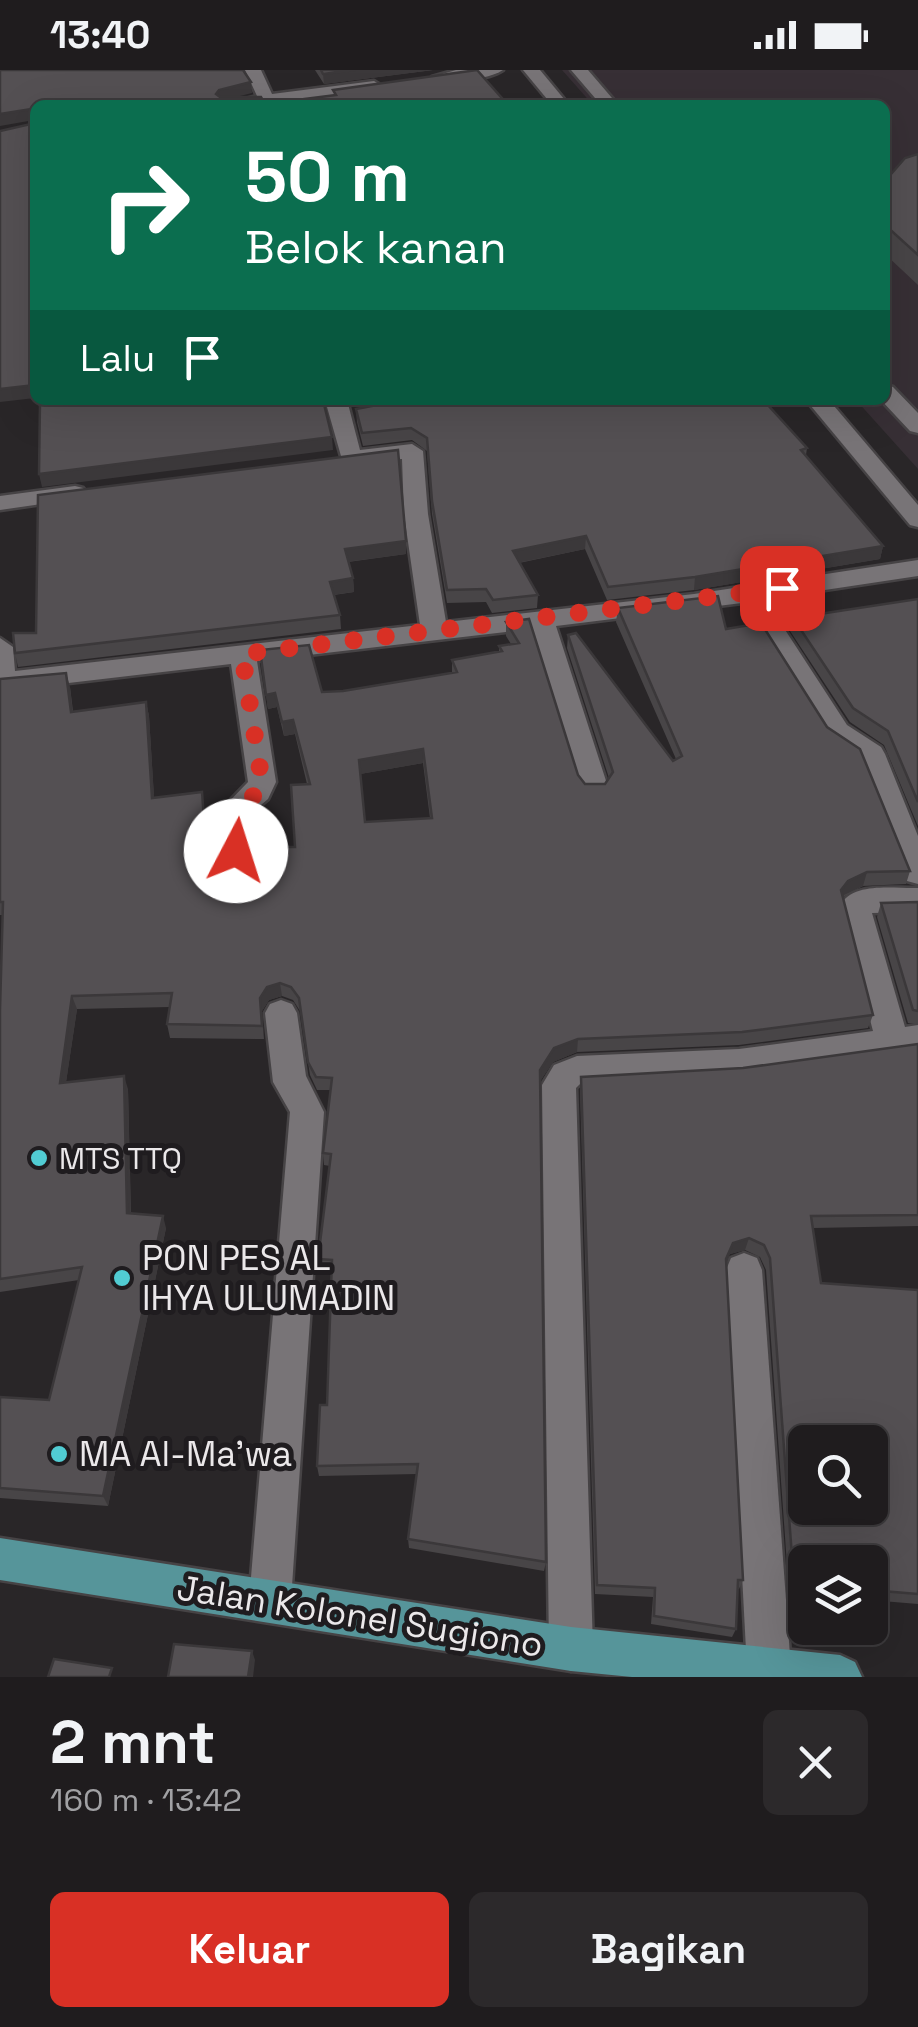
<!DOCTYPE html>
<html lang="id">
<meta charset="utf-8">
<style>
:root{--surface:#1f1c1e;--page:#2c292b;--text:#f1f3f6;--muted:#a1a1a4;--line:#3c3a3c;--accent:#d93025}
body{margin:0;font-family:"Space Grotesk",sans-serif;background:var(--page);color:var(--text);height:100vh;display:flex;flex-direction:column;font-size:38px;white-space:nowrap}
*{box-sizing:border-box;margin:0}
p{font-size:32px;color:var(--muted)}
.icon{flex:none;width:55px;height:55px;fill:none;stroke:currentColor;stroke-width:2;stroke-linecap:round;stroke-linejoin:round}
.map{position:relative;height:1607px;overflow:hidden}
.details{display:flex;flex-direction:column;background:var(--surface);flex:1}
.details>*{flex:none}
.hud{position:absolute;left:30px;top:30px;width:860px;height:305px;border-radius:15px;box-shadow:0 10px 40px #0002,0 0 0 2px var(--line);background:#0b6e4f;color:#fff;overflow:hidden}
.buttons{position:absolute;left:788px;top:1355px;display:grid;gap:20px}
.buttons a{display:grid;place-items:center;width:100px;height:100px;border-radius:15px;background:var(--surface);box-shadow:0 10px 40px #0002,0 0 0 2px var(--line);font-size:50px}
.pin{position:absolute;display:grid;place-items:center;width:85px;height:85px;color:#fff;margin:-42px;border-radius:20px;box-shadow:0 5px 15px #0006}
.me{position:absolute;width:110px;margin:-55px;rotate:5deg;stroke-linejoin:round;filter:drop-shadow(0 0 8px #0008)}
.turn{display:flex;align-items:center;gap:35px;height:210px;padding:0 50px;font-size:45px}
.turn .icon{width:130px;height:130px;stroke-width:2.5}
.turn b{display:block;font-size:70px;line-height:85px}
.then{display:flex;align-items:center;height:95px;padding:0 50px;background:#0003;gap:20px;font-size:38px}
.round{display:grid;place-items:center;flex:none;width:105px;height:105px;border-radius:15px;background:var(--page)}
.overview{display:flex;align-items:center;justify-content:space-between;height:170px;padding:0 50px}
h1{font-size:60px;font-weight:800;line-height:75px}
.cta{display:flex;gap:20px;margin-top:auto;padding:20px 50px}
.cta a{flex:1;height:115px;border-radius:15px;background:var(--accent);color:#fff;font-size:40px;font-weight:800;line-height:115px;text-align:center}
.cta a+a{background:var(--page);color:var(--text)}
.status{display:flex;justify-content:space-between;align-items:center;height:70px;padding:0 50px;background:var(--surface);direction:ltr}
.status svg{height:28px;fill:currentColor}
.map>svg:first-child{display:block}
</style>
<div class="status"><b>13:40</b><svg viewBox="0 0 49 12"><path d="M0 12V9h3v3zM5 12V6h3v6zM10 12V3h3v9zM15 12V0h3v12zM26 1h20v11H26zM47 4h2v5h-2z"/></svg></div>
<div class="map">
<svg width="918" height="1607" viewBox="0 0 918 1607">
<rect width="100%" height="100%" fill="#292628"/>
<path fill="#372f35" d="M562,0H918V399L856,330H885V35H593Z"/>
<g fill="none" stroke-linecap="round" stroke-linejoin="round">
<defs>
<g id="minor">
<path d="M245,0H261L272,24L374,11L382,16L374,21L277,35H221L257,26Z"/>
<path d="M456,0H503C490,9 445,16 432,7Z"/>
<path d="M523,0H540L569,35H552Z"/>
<path d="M571,0H588L618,35H601Z"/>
<path d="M885,315L893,317L918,343V363L910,361L881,330H885Z"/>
<path d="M325,330H347L360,380L412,374L423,381L428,444L446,552L694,524L918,490V506L765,529L847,655L881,677L885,684L918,766V814L907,811L903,803L859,690L827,669L742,533L556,556L608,717L604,724H584L580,717L531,559L257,591L276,712L268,729L247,747L251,781L246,789L236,792L226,789L218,743L248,712L231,594L0,621V568L13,577L15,601L420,555L404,444L402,389L343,393Z"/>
<path d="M806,330H829L918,435V457L910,455Z"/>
<path d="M75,416L83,418L87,423L83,428L0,440V426Z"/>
<path d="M918,818V842L872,843L905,957L918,955V983L739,1007L580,1014L576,1018L593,1579L586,1594L571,1601L556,1594L549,1579L542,1015L554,995L577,986L739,979L873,961L840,836C853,811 894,819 918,818Z"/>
<path d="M281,930L292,934L297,943L306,1006L324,1042L291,1531L285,1546L270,1552L255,1546L249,1531L290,1042L273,1012L265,943L270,934Z"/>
<path d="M744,1183L757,1188L762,1200L791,1599L787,1607H751L747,1599L726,1200L731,1188Z"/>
</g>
<path id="major" d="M0,1468L571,1557L840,1585L855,1592L862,1607H632L571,1601L0,1510Z"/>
</defs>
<use href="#minor" stroke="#464345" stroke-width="5"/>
<use href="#major" stroke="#464345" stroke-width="5"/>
<use href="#minor" fill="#787477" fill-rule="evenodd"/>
<use href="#major" fill="#56959a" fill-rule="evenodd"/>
</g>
<g fill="#484547" fill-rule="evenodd">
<path d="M315,0H433L324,14Z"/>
<path d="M918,84V215L885,184V111Z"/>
<path d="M772,333L771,339L807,378L806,385L883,476L880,489L694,520L607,530L585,479L519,493L538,525L537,538L492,543L486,532L447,533L432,444L427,381L412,370L363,376L357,352L356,339Z"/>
<path d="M406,471V484L348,492L353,508L354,522L334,525L340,545L341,559L18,597L15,583L36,563Z"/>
<path d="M918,529V756L884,675L850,652L790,561L793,548Z"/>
<path d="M618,538L726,559L910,801L906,814L863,816L843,827L873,945L868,958L739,975L577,982L553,992L540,1011L546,1492L544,1501L409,1478L408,1469L417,1404L319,1406L317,1396L327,1335L332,1202L320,1201L318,1189L330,1096L324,1095L323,1083L331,1020H317L310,1005L300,941L293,930L282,926L269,930L262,941L264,969L170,968L167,954L170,937L77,939L66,1012L128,1019L131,1144L166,1158L108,1436L0,1428V1327L49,1330L79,1210L0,1222V940L3,845H0V609L70,617L73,641L146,632L149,646L154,728L202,722L208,777L233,782L295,777L307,714L295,664L284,666L277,637L268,639L260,580L322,622L343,621L452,603V590L499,582V576L511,574L506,566V552L529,549L578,705L585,714H605L609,708L567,578L568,565L673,691L676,689L616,552ZM423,693L430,748L365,752L360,704Z"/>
<path d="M918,832V954L908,953L877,847L881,833Z"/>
<path d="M918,974V1156L813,1158L821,1213L918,1220V1534L870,1530V1492H805V1525L789,1523L766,1200L760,1187L745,1180L730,1184L726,1193L743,1510L739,1519H737L736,1559L732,1567L651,1554L653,1527L595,1524L580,1020L581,1007L743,998Z"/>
</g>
<g fill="#3b383a">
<path d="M355,0H433L324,14L323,4Z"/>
<path d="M251,12L252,23L220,31L216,24L219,20Z"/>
<path d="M32,39L34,50L0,56V44Z"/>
<path d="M35,315V328L0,332V319Z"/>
<path d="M332,367L333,380L42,417L39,404Z"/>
<path d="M586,466L585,479L512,494L513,481Z"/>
<path d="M406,471V484L346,492L345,479Z"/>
<path d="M883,476L880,489L694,520L695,507Z"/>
<path d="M353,508L354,522L331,525L330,512Z"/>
<path d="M66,603L70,617L74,655L71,642Z"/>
<path d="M275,623L277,637L268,639L266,625Z"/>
<path d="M146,632L149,646L155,742L152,728Z"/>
<path d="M293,650L295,664L284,666L282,652Z"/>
<path d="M423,679V693L360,704L359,690Z"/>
<path d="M867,802L863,816L844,825L837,834L841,820L848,811Z"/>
<path d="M280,913L282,926L269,930L262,941L264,969L260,928L267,917Z"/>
<path d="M72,926L77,939L64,1026L60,1013Z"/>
<path d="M578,969L577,982L553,992L539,1013L540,1000L554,978Z"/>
<path d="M124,1006L128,1019L131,1156L127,1143Z"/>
<path d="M163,1146L166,1158L108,1436L103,1426Z"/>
<path d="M749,1168L745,1180L730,1184L722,1200L733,1173Z"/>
<path d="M252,1581L255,1590L253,1607H248Z"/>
</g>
<g fill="#545053" stroke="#3b383a" stroke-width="2.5" fill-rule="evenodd">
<path d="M0,0H243L251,12L219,20L216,24L220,27H261L265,34L336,25L333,20L477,0L508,35H35V48L32,39L0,44Z"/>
<path d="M321,0H355L323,4Z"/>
<path d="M35,53V315L0,319V61Z"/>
<path d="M918,84V185L885,155V111L905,88Z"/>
<path d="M40,330H323L332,367L39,404Z"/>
<path d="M403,330H770L772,333L767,334L807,378L801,380L883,476L695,507L608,517L586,466L513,481L538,525L493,530L486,519L447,520L432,431L427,368L411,358L362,363L356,339Z"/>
<path d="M398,380L406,471L345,479L353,508L330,512L340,545L15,583L13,563H36L38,425Z"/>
<path d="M718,526L726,559L761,553L827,657L860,679L910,801L867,802L848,811L841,820L873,945L742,962L578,969L554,978L540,1000L546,1492L408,1469L418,1394L317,1396L320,1335H327L332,1190L318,1189L331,1084L323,1083L332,1008L316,1007L308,992L299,928L291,917L280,913L267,917L260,928L262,956L167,954L172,923L72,926L60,1013L124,1006L127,1143L163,1146L103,1426L0,1418V1327L49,1330L82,1197L0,1209V940L3,832H0V609L66,603L71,642L146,632L152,728L202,722L206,777L233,782L247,777H295L291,715L310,714L293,650L282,652L275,623L266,625L260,580L309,575L322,622L343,621L457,602L452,590L502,581L499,576L519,573L506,552L529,549L578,705L585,714H605L613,702L568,565L576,563L673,691L682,686L618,538ZM423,679L432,748L365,752L359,690Z"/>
<path d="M918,529V732L888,661L853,638L793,548Z"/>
<path d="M918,832V941L913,940L881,833Z"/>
<path d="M918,974V1145L811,1146L821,1213L918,1220V1524L870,1520V1492H805V1515L794,1514L770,1188L764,1175L749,1168L733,1173L726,1189L743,1510H738L736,1559L654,1546L655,1518L597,1515L581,1007L743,998ZM805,1372H870V1438H805Z"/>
<path d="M174,1574L252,1581L248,1607H168Z"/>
<path d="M54,1589L112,1598L109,1607H48Z"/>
</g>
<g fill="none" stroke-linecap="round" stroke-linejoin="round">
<path stroke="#d93025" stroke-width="18" stroke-dasharray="0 32.4" d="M236,781L232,744L258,722L262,712L242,584L782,518"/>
</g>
<g fill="#51ccd3" stroke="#1f1c1f" stroke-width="4">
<circle cx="39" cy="1088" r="10"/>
<circle cx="122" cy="1208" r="10"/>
<circle cx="59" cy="1384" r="10"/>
</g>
<g text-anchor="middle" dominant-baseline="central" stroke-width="10" stroke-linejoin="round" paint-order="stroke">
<g font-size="30" fill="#ebe8ea" stroke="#1f1c1f" text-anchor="start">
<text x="59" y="1088">MTS TTQ</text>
</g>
<g font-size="35" fill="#ebe8ea" stroke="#1f1c1f" text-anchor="start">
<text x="142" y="1188">PON PES AL<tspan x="142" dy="40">IHYA ULUMADIN</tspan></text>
<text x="79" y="1384">MA Al-Ma'wa</text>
</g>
<g font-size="35" fill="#ebe8ea" stroke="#1f1c1f">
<text transform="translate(360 1546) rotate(9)">Jalan Kolonel Sugiono</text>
</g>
</g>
</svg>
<div class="buttons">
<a><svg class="icon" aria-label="search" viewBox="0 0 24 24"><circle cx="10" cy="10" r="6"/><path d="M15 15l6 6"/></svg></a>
<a><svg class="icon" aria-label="layers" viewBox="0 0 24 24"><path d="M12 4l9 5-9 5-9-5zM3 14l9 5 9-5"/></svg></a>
</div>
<div class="pin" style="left:782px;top:518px;background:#d93025"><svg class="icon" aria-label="arrive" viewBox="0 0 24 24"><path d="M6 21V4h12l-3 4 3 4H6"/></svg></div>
<svg class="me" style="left:236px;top:781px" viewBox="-20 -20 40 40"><circle r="19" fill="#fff"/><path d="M0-13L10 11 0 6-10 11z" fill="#d93025"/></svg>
<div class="hud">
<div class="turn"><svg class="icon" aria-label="right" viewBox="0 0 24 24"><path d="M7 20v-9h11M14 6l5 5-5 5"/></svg><div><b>50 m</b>Belok kanan</div></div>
<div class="then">Lalu<svg class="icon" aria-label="arrive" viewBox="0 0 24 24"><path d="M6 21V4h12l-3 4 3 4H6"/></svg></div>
</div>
</div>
<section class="details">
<div class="overview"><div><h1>2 mnt</h1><p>160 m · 13:42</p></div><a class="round"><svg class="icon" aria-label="close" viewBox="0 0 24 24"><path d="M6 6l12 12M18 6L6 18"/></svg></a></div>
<div class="cta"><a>Keluar</a><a>Bagikan</a></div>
</section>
